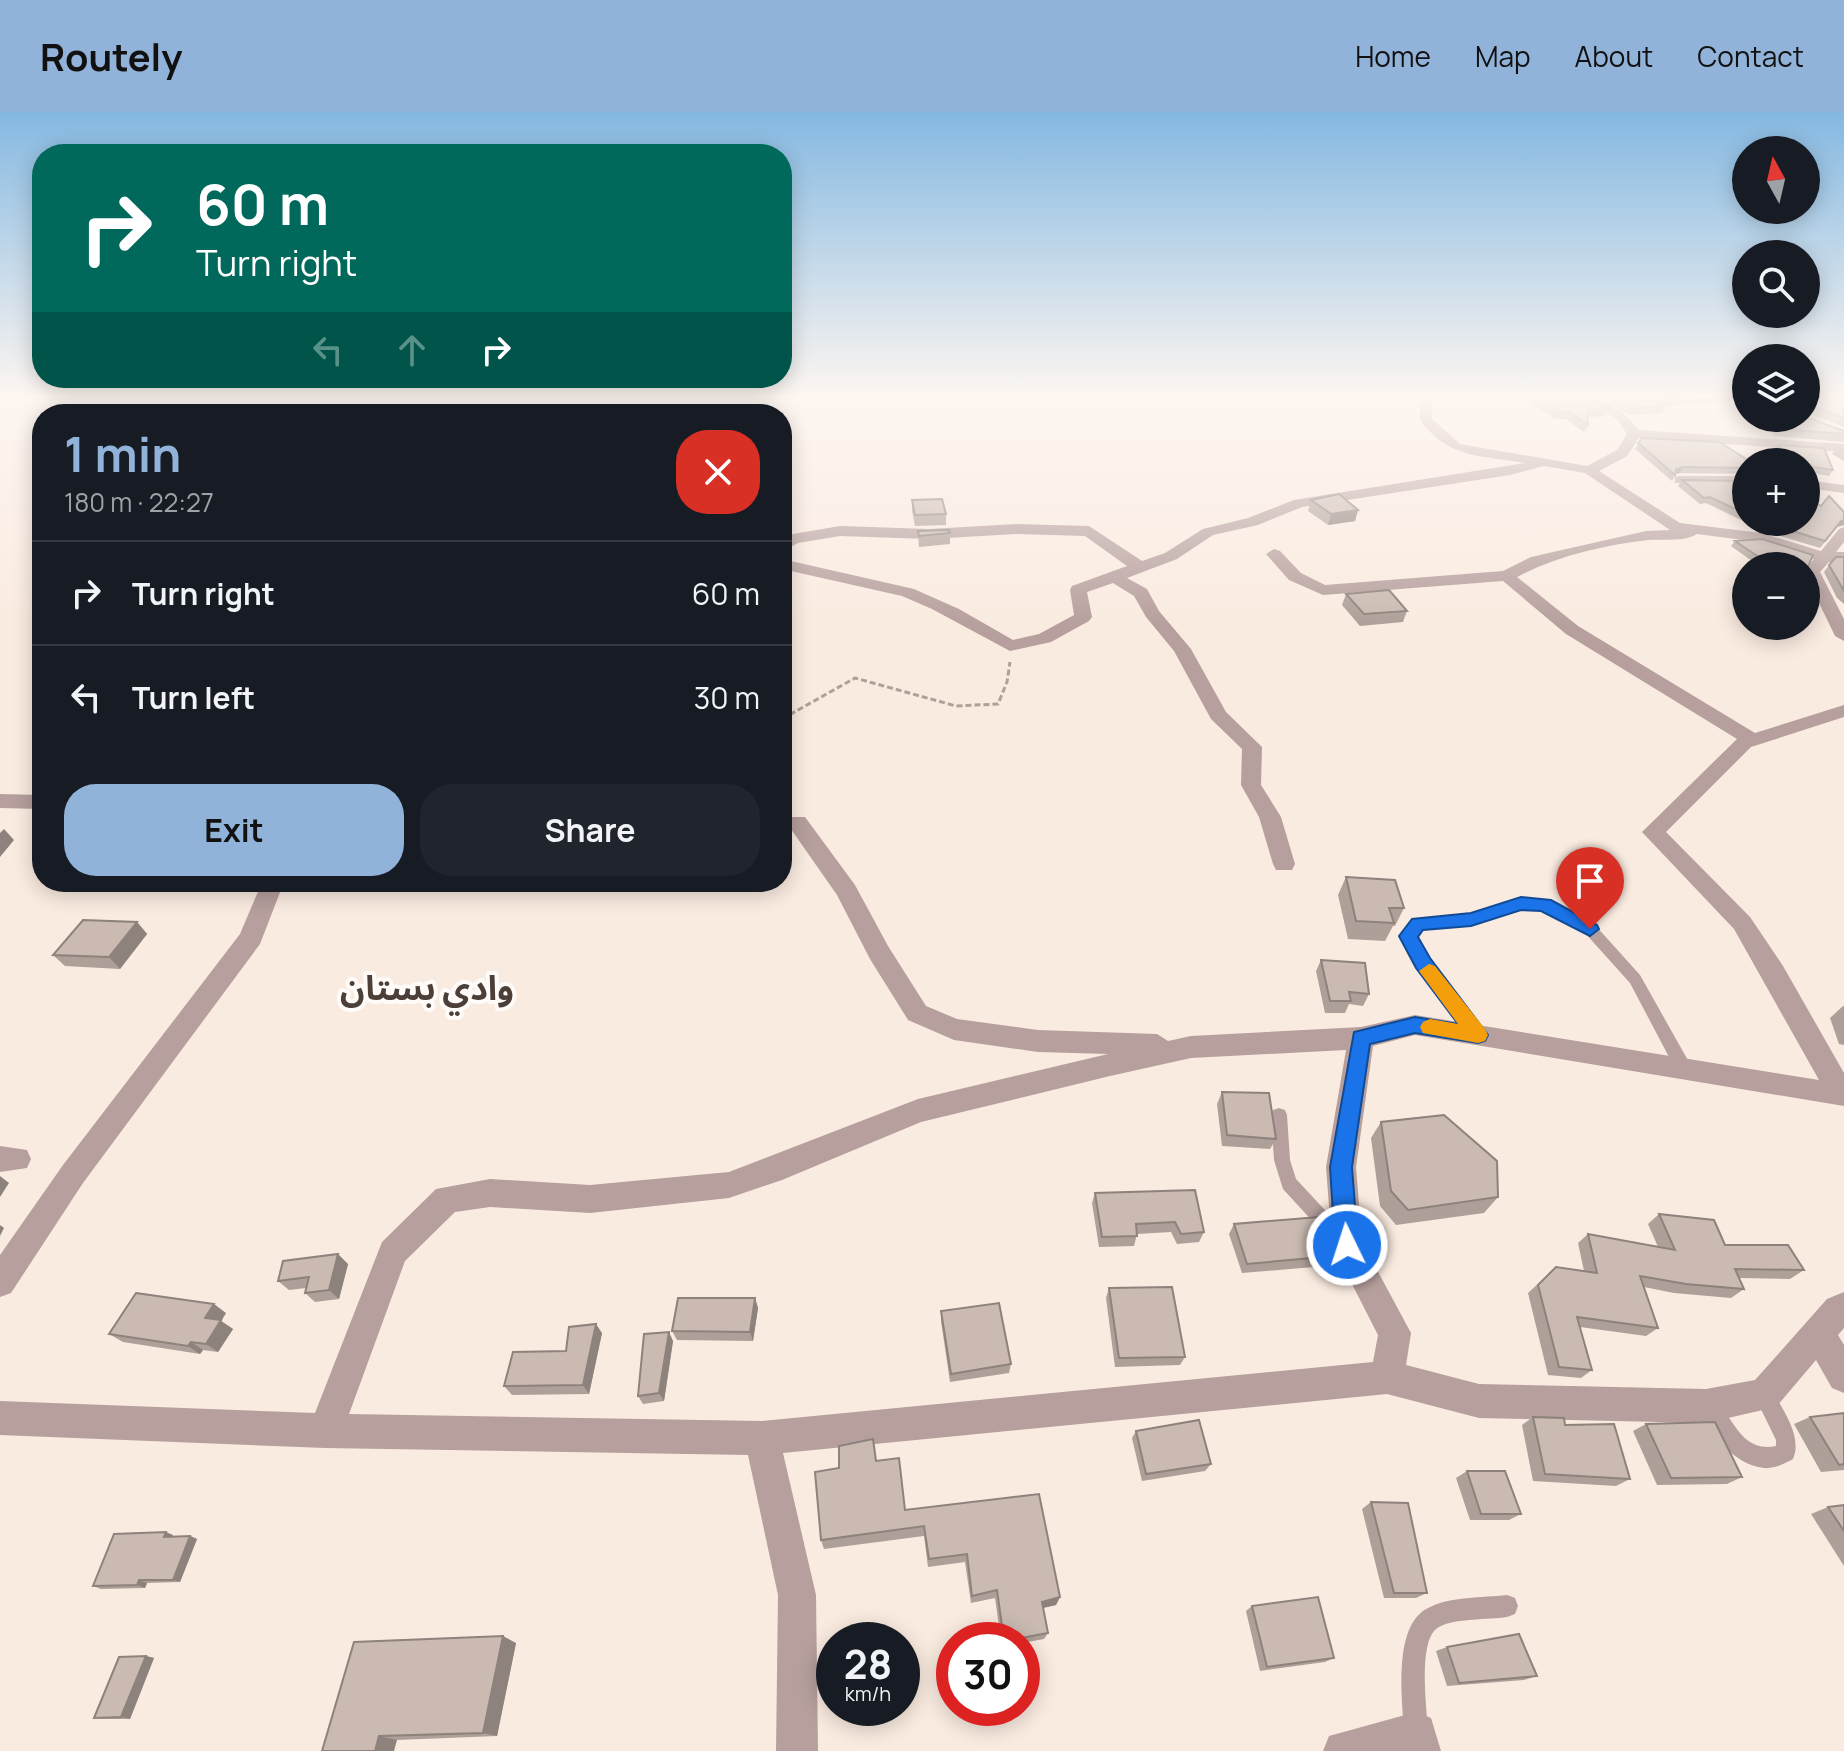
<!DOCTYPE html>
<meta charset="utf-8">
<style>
:root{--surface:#171b24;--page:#20242c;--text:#f1f3f6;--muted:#9ea1a6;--line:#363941;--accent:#92b3d9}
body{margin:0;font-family:Manrope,"Noto Sans Arabic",sans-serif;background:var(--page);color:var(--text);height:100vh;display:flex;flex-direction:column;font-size:30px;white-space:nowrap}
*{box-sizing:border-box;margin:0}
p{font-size:26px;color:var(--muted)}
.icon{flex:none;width:44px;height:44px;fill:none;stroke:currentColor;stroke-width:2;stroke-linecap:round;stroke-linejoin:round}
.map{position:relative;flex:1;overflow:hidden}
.side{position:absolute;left:32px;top:292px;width:760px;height:488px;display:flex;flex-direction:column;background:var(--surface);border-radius:32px;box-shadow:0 4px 20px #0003}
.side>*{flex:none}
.top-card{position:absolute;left:32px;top:32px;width:760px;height:244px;border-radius:32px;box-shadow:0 4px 20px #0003;background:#00695c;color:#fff;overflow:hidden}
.needle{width:52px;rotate:352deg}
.buttons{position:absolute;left:1732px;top:24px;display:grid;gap:16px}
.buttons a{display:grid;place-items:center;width:88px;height:88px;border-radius:50%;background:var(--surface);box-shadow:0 4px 20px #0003;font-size:40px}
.speed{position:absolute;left:816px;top:1510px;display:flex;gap:16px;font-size:40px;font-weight:700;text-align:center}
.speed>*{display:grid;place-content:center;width:104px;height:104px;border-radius:50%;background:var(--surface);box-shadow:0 4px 20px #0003;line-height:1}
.speed small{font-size:20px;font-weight:400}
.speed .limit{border:12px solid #d22;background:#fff;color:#111}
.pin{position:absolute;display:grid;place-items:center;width:68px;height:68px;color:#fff;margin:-82px -34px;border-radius:50% 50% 50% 0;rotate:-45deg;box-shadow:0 0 8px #0007}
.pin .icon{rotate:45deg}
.me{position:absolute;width:88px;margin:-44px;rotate:356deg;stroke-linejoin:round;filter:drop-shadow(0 0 6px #0008)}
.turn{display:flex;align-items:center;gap:28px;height:168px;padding:0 32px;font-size:36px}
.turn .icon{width:104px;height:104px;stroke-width:2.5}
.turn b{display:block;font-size:56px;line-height:68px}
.lanes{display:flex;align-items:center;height:76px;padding:0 32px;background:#0003;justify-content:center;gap:40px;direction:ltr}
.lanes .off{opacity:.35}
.round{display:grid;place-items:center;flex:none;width:84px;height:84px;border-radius:32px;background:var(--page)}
.summary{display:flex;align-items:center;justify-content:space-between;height:136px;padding:0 32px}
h1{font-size:48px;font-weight:700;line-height:60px;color:var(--accent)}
.primary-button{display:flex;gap:16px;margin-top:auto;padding:16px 32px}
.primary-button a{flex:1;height:92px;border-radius:32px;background:var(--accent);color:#111;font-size:32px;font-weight:700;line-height:92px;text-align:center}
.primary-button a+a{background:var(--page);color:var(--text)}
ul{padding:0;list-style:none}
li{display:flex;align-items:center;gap:24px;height:104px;padding:0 32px;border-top:2px solid var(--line)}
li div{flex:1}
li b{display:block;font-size:30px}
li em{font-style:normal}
header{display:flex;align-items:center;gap:48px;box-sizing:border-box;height:112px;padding:0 40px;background:var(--accent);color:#111}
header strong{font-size:38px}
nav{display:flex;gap:44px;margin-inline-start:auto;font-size:28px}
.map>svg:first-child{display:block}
</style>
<header>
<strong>Routely</strong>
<nav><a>Home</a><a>Map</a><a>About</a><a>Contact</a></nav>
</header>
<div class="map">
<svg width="1844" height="1639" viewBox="0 0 1844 1639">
<rect width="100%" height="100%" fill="#faebe0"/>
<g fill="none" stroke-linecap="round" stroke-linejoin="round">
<path stroke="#ada199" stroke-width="3" stroke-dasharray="6 3" stroke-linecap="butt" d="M782,607L855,566L956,594L998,592L1007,570L1010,550"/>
<g fill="#b69f9d" fill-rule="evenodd">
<path d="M1521,786L1550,789L1595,813L1640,863L1690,952L1692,957L1690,962L1684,964L1678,962L1630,871L1585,821L1542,798L1521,796L1471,812L1422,817L1415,825L1428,847L1486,923L1483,927L1478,929L1473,927L1418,855L1401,824L1413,808L1471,802Z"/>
<path d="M1279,996L1285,998L1287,1003L1290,1048L1296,1067L1350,1125L1353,1131L1350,1137L1344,1140L1338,1137L1283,1077L1274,1048L1271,1003L1273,998Z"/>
<path d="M1764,1273L1771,1276C1782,1297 1803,1324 1793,1347C1784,1352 1774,1357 1764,1356C1734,1353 1708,1320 1697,1294L1700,1287L1707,1284C1733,1295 1736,1342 1776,1334V1328L1754,1283L1757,1276Z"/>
<path d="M1507,1483L1515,1486L1518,1494L1515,1502L1507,1505C1488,1508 1455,1506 1439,1515C1417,1526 1427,1596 1428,1617L1424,1625L1416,1629L1408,1625L1404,1617C1402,1585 1393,1513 1428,1496C1451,1484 1482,1486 1507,1483Z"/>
</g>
<g fill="#b69f9d" fill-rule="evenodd">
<path d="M1420,285H1432V307L1460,332L1587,354L1617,338L1627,322L1617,307L1577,285C1603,285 1624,297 1638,318L1844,332V340L1639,326L1627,344L1599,359L1680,411L1761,421L1821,439L1839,417L1844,415V430L1836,440H1844V450H1829L1820,460L1844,507V529L1835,524L1806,464V457L1814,447L1759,430L1697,422C1684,430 1664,427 1648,428C1605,433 1556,444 1517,465L1578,514L1755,621L1844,593V605L1751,635L1666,720L1750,805L1783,854L1844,961V994L1415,923L1373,934L1356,1055L1362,1130L1411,1221L1406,1253L1479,1272L1706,1277L1755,1268L1827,1187L1844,1180V1216L1838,1223L1844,1233V1281L1832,1276L1816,1248L1776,1295L1706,1311L1479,1306L1387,1282L783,1341L816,1483L818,1639H776L778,1483L748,1343L325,1336L0,1323V1289L315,1301L382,1130L436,1077L490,1067L590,1073L729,1060L918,987L1108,942L1038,940L954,928L908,908L870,847L837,783L786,710L789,705H805L855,773L888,834L926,894L957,907L1038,918L1157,922L1168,929L1191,924L1361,915L1415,903L1819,968L1734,817L1642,720L1737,627L1566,522L1503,469L1323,483L1289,468L1266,442L1274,437L1280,439L1301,461L1325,473L1503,459L1531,445L1646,419L1670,418L1585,361L1544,354L1510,363L1302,395L1258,413L1213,423L1177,447L1127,466L1147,477L1159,499L1191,537L1226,600L1262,635L1261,673L1281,705L1295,752L1292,758H1276L1273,752L1259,705L1241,673L1242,637L1211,607L1174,539L1146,505L1134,484L1113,471L1087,480L1092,505L1089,509L1051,530L1010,539L932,497L902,484L782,457V447L914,477L959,497L1013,528L1039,522L1074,503L1070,478L1072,474L1127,454L1085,424L1016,422L929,427L840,424L798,431L782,440V428L793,422L840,414L929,417L1016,412L1089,414L1142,449L1165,441L1203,417L1248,406L1294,388L1525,351C1480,343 1449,347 1420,308ZM1346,938L1326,1055L1332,1133L1378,1223L1373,1250L762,1309L349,1302L405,1149L455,1100L490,1095L590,1101L729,1086L782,1068L921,1010L1110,964L1191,946Z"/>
<path d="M1680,364H1746V372L1675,371V365Z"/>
<path d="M1806,368L1844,373V381L1806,376Z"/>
<path d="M0,682L42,683V697L0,696Z"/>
<path d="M262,770H284L260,832L83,1071L11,1181L0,1185V1143L63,1053L240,822Z"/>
<path d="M0,1034L27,1038L31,1047L27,1056L0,1060Z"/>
<path d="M1416,1600L1431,1606L1441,1639H1323L1329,1624Z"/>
</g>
</g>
<g fill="#aea098">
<path d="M1523,285H1587L1608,297L1605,304L1588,305V313L1584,320L1566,307H1555Z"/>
<path d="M1594,285H1746V294L1740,288L1665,294L1662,301L1629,303L1605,287Z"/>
<path d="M1806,285H1844V315L1807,301Z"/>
<path d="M1757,306H1806L1844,319V330L1775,324Z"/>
<path d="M1642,326L1746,350V362L1680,361L1676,362L1672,369L1635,337Z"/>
<path d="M1777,333L1833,358L1829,364L1806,360V350H1787L1773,338Z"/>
<path d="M1837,335H1844V349L1832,342Z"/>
<path d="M1682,368L1746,369V410H1806L1821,394L1844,400V413L1837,415L1820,436L1764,419L1706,391L1700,392L1678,374Z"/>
<path d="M912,388L946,402V413L915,414L912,399Z"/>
<path d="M1311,388L1358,398L1355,409L1328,413L1308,399Z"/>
<path d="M918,419L950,421V432L919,435Z"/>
<path d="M1735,429L1813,443L1806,458V454H1759L1731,434Z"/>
<path d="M1844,445V492L1837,486L1824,460L1829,453Z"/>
<path d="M1346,482L1407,499L1403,510L1360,514L1342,493Z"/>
<path d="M1346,765L1404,796L1395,814H1393L1385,829L1348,827L1338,783Z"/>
<path d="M137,810L147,822L120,857L65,854L53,843Z"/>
<path d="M1321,848L1369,882L1363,894L1349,892L1345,901H1325L1316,859Z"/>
<path d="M1843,894H1844V933L1839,932L1830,906Z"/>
<path d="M1222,980L1276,1027L1270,1037L1222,1034L1217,992Z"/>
<path d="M1381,1010L1498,1085L1484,1101L1396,1113L1380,1094L1371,1026Z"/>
<path d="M1095,1081L1204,1120L1199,1130L1177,1132L1171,1120L1137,1122L1134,1134L1099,1135L1092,1091Z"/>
<path d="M1659,1102L1725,1133L1804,1158L1790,1167L1739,1166L1744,1177L1731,1186L1674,1181L1644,1175L1658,1216L1646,1224L1580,1215L1592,1258L1581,1266L1548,1263L1528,1181L1556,1155L1584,1159L1578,1131L1588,1122L1658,1135L1648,1112Z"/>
<path d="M1234,1112L1333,1144L1326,1154L1242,1161L1229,1122Z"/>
<path d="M348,1152L339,1187L315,1190L305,1181L306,1176L289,1178L278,1169Z"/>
<path d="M1109,1176L1185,1245L1180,1253L1115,1255L1106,1186Z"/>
<path d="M755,1186L758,1196L753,1229L677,1228L672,1219Z"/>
<path d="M941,1199L1011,1252L1009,1261L950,1270L941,1209Z"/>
<path d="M226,1201L221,1209L233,1217L218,1240L203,1238L200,1242L123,1230L109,1222Z"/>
<path d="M602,1221L589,1282L512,1283L504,1274Z"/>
<path d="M673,1229L664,1289L643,1292L638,1284Z"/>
<path d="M1844,1301V1358L1821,1360L1794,1312L1810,1305Z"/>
<path d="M1533,1305L1565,1313L1630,1367L1616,1374L1533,1369L1522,1313Z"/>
<path d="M1646,1312L1742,1365L1727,1372L1657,1373L1633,1319Z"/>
<path d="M1136,1319L1211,1352L1205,1359L1142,1369L1132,1326Z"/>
<path d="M876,1349L905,1398L1060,1485L1056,1493L1043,1496L1048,1521L1044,1527L1022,1531V1528H1001L995,1486L971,1491L965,1450L928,1455L924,1424L824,1437L821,1428Z"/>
<path d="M1467,1359L1521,1402L1509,1408H1470L1456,1366Z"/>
<path d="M1371,1390L1427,1481L1416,1486H1384L1362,1397Z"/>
<path d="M1844,1393V1454L1811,1402L1828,1395Z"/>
<path d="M173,1423V1425L190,1424L197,1427L180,1470L147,1471L145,1476L101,1477L93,1474Z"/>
<path d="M1252,1494L1334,1546L1325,1550L1260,1559L1246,1499Z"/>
<path d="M516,1531L497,1624L397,1628L322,1639Z"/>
<path d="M1447,1535L1537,1564L1524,1568L1447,1574L1436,1539Z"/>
<path d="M146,1544L154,1546L130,1607H103L94,1606Z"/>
</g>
<g fill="#8d827c">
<path d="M1683,355L1680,361L1675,362L1676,357Z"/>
<path d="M1358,398L1355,409L1328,413L1331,402Z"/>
<path d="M1844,408V413L1837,415L1820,436L1841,409Z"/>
<path d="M789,675L791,702L786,703L784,712L782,700Z"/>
<path d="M4,717L14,728L0,745V721Z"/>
<path d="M137,810L147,822L120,857L109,845Z"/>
<path d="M0,1064L9,1071L0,1085Z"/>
<path d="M0,1113L4,1116L0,1124Z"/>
<path d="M338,1142L348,1152L339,1187L329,1178Z"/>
<path d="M755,1186L758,1196L753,1229L750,1220Z"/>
<path d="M214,1192L226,1201L221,1209L233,1217L218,1240L206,1232L205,1206Z"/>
<path d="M596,1212L602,1221L589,1282L583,1273Z"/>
<path d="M669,1220L673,1229L664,1289L659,1281Z"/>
<path d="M191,1230L203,1238L200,1242L188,1234Z"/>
<path d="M166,1420L173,1423L171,1428L164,1425Z"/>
<path d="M190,1424L197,1427L180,1470L173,1468Z"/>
<path d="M139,1468L147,1471L145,1476L137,1473Z"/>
<path d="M1060,1485L1056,1493L1038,1497L1042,1490Z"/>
<path d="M503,1524L516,1531L497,1624L483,1621Z"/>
<path d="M146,1544L154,1546L130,1607L121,1605Z"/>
<path d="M379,1624L397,1628L394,1639H375Z"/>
</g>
<g fill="#cabab1" stroke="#8d827c" stroke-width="2">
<path d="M1536,285H1587L1608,297L1587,298L1588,313L1569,300H1558Z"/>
<path d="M1616,285H1689L1655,288L1665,294L1633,296Z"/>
<path d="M1806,285H1844V306L1811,294L1806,295Z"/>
<path d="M1806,305L1844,319V322L1779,317L1768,306H1806Z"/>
<path d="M1642,326L1719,330L1751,350H1746V356L1683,355L1676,357L1675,363L1638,331Z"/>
<path d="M1777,333L1824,336L1833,358L1806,354V350H1797Z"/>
<path d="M1682,368L1746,369V402L1710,385L1704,386Z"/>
<path d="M1339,382L1358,398L1331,402L1311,388Z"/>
<path d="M1829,384L1844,400V408L1841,409L1825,429L1763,410H1806V385L1821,394Z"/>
<path d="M942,387L946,402L915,403L912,388Z"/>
<path d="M949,418L950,421L919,424L918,419Z"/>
<path d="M1762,427L1813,443L1807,457L1806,454H1803L1795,449L1768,451L1735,429Z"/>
<path d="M1836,445H1844V479L1829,453Z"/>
<path d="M1389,478L1407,499L1364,502L1346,482Z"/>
<path d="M789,675V690L785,692L782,700V676Z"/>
<path d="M1346,765L1395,768L1404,796H1389L1394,811L1356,809Z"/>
<path d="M83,808L137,810L109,845L53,843Z"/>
<path d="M1321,848L1365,851L1369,882L1349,880L1351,889H1330Z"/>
<path d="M1222,980L1269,981L1276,1027L1227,1023Z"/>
<path d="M1444,1003L1497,1049L1498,1085L1408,1098L1391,1079L1381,1010Z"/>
<path d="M1195,1078L1204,1120L1181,1122L1175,1110L1136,1112L1137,1124L1102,1125L1095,1081Z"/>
<path d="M1659,1102L1714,1108L1725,1133H1788L1804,1158L1735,1157L1744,1177L1686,1172L1640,1164L1658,1216L1577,1205L1592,1258L1559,1255L1538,1173L1556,1155L1597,1161L1588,1122L1675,1138Z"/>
<path d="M1319,1105L1333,1144L1247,1152L1234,1112Z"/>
<path d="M338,1142L329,1178L305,1181L309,1165L278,1169L283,1149Z"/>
<path d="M1172,1175L1185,1245L1119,1246L1109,1176Z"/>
<path d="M136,1181L214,1192L205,1206L221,1208L206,1232L191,1230L188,1234L109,1222Z"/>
<path d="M678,1186H755L750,1220L672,1219Z"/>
<path d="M999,1191L1011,1252L951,1262L941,1199Z"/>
<path d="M596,1212L583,1273L504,1274L513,1240L566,1239L569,1215Z"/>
<path d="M669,1220L659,1281L638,1284L644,1222Z"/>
<path d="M1844,1301V1352L1839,1353L1810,1305Z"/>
<path d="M1533,1305L1564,1306L1565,1313L1614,1312L1630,1367L1545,1362Z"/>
<path d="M1199,1308L1211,1352L1146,1362L1136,1319Z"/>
<path d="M1715,1310L1742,1365L1671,1366L1646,1312Z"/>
<path d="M873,1327L876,1349L899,1346L905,1398L1039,1382L1060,1485L1042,1490L1048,1521L1011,1528H1004L997,1478L972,1484L967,1442L929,1447L924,1414L821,1428L815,1360L839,1356V1334Z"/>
<path d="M1467,1359H1505L1521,1402H1481Z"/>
<path d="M1371,1390L1408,1391L1427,1481H1394Z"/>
<path d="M1844,1393V1419L1828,1395Z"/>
<path d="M166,1420L164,1425L190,1424L173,1468H139L137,1473L93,1474L114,1422Z"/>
<path d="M1318,1485L1334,1546L1267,1555L1252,1494Z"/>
<path d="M1519,1522L1537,1564L1459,1571L1447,1535Z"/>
<path d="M503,1524L483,1621L379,1624L375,1639H322L354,1530Z"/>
<path d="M146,1544L121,1605L94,1606L119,1545Z"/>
</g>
<linearGradient id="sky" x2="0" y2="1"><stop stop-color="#84b8e1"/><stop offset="0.55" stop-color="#fdf6f1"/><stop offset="1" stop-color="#fdf6f1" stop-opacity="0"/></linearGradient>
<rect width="1844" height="515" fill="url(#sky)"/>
<path fill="#1a73e8" stroke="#114b97" stroke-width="2" d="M1521,785L1551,788L1597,813L1599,817L1590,824L1541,799L1521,798L1471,814L1423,818L1418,825L1430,846L1488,923L1485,929L1478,931L1415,921L1370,932L1352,1055L1358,1133L1355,1140L1347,1144L1339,1140L1335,1133L1330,1055L1354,920L1415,905L1458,912L1416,856L1399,824L1412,807L1471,801Z"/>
<path fill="#f59e0b" d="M1429,852L1435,854L1485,917L1488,923L1485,929L1478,931L1423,921L1420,915L1423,910L1430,907L1458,912L1419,859Z"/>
<g text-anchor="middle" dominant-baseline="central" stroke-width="8" stroke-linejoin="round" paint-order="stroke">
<g font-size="34" font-weight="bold" fill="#4b3f37" stroke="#fefbf9">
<text x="427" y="875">وادي بستان</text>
</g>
</g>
</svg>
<div class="buttons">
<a><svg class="needle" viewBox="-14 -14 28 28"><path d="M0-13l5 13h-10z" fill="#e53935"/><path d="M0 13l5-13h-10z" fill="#9ea1a6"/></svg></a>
<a><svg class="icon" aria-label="search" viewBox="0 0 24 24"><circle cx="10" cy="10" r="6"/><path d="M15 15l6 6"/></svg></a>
<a><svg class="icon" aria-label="layers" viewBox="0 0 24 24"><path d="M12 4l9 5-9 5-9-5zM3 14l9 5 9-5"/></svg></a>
<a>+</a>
<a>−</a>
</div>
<div class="speed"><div>28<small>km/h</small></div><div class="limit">30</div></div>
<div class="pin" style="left:1590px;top:817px;background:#d93025"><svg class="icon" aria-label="arrive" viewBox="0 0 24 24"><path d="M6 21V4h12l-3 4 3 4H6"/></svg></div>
<svg class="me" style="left:1347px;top:1133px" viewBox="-20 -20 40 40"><circle r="17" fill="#1a73e8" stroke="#fff" stroke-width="3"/><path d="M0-11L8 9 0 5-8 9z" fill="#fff"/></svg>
<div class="top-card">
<div class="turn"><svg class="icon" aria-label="right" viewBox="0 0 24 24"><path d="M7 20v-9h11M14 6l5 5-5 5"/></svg><div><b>60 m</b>Turn right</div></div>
<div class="lanes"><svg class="icon off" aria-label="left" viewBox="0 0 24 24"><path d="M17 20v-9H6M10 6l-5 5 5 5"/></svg><svg class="icon off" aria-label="ahead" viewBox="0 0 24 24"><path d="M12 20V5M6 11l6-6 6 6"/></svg><svg class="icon" aria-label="right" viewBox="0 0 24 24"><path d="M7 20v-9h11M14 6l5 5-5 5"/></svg></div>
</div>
<section class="side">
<div class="summary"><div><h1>1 min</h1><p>180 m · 22:27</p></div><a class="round" style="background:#d93025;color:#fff"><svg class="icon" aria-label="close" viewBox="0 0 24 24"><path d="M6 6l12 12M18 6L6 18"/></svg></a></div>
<ul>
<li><svg class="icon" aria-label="right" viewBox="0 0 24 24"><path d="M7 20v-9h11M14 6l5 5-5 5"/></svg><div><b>Turn right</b></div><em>60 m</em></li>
<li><svg class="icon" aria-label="left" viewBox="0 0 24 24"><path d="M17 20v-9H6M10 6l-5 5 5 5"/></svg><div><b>Turn left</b></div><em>30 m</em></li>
</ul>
<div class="primary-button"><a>Exit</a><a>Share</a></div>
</section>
</div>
